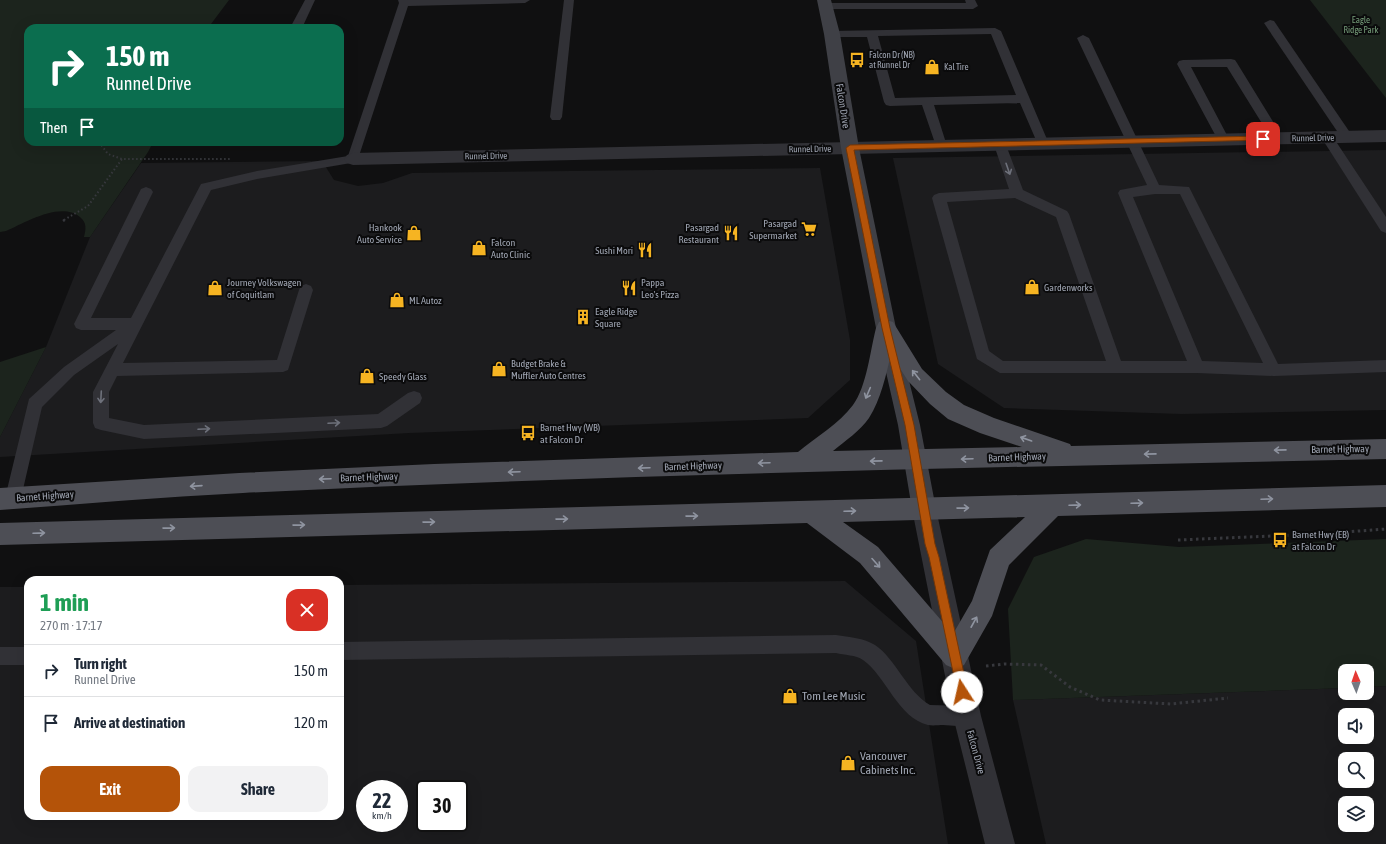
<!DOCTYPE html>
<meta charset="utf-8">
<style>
:root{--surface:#fff;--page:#f2f2f3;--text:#1f2937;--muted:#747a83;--line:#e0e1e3;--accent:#b45309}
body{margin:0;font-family:"Asap Condensed",sans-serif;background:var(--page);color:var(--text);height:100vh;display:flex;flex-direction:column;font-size:15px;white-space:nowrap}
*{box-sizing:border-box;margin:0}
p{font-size:13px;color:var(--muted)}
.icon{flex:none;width:22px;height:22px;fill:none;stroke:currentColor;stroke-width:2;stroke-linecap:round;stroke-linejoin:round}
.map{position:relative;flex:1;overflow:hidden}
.sheet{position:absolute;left:24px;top:576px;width:320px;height:244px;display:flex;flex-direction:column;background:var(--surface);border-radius:12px;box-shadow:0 4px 16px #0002}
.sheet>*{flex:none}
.guide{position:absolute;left:24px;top:24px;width:320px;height:122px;border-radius:12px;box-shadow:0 4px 16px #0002;background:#0b6e4f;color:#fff;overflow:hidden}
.needle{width:26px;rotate:358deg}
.buttons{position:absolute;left:1338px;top:664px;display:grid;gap:8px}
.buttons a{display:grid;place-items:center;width:36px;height:36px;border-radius:8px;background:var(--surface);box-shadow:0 4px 16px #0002;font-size:20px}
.speed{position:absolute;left:356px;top:780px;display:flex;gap:8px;font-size:20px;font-weight:700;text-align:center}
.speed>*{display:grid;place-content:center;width:52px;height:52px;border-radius:50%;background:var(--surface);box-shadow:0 4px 16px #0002;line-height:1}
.speed small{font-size:10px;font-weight:400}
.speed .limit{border:2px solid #111;border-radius:6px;background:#fff;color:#111}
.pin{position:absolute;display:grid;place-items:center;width:34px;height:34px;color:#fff;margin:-17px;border-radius:8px;box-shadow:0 2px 6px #0006}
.me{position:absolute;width:44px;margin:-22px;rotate:350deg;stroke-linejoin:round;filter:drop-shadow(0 0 3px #0008)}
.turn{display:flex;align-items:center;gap:14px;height:84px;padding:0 16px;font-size:18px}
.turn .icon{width:52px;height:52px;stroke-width:2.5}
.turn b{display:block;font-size:28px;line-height:34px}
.then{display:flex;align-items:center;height:38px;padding:0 16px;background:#0003;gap:8px;font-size:15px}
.round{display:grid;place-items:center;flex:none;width:42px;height:42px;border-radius:12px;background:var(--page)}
.summary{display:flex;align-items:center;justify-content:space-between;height:68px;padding:0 16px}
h1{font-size:24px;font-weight:700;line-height:30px;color:#1e9e55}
.button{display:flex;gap:8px;margin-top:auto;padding:8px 16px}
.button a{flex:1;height:46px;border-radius:12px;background:var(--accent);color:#fff;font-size:16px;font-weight:700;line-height:46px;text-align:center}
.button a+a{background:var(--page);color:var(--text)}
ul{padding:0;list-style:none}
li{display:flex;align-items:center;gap:12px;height:52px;padding:0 16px;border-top:1px solid var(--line)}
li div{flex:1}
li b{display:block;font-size:15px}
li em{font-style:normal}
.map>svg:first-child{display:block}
</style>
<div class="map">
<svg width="1386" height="844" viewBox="0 0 1386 844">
<rect width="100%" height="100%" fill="#101011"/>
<g fill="#1c1c1e" fill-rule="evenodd">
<path d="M1386,150V410L1181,414L1004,408L938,364L893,158Z"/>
<path d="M322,161L334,180L358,186L383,183L412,173L820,168L850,340V380L808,418L409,433L0,457V437L46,347L90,237L141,163Z"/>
<path d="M845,581L916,641L948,844H0V587H28V816H340V585ZM365,789H399V823H365ZM425,789H459V823H425Z"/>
<path d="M1386,686V844H1046L1013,700L1345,688V693H1367V687ZM1345,715H1367V737H1345ZM1345,759H1367V781H1345ZM1345,803H1367V825H1345Z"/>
</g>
<g fill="#1c241d">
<path d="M0,0H229L208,28H28V142H153L148,152L90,237H84C86,229 87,223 80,217C60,201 25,223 6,231L0,232Z"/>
<path d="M1310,0H1386V98Z"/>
<path d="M46,347L0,437V362Z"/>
<path d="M1086,539L1179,547L1386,539V686L1367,687V671H1345V688L1013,700L1008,609L1034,557Z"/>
</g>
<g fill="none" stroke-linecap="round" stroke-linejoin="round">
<g stroke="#37383d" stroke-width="2" stroke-dasharray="1.5 2.5" stroke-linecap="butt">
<path d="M99,142L108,154L122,159H231"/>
<path d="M64,220L88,206L122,159"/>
</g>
<path stroke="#37383d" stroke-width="2.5" stroke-dasharray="2 3" stroke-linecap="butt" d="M63,221L66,219"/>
<g stroke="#37383d" stroke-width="3" stroke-dasharray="2.5 3.5" stroke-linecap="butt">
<path d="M1178,540L1318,534L1386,529"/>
<path d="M986,666L1005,664L1041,665L1070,687L1100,700L1171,704L1228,698"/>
</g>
<g fill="#313136" fill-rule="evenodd">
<path d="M305,0H315L302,28H290Z"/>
<path d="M398,0H530L525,3L408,6L357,162L257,179L211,190L123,363L277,360L299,290L301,286L306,284L311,286L313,290L288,370L283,372L117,376L109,392V418L144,425L378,414L408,393L414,391L420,393L422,398L420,403L387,426L381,428L144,439L101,430L95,428L93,423V392L118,344L74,375L42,407L21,498L19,503L13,506L7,503L5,498L29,399L64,367L116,330H81L76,328L74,324L141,189L146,187L151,189L153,192L91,318H131L201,184L257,171L348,156L399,3Z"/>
<path d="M564,0H574L562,117L560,120H552L550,117Z"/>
<path d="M965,0H975L978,6L973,9H826L821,6L826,3H966Z"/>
<path d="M1270,20L1274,21L1351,134L1353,137L1351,140L1347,141L1343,140L1264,23Z"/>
<path d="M995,28L1001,31L1049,144L1047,147L1043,148L1039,147L1020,103L934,105L947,146L945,149L941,150L937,149L922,105L890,106L886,105L884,102L867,37H832L826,34L832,31ZM991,34L1016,95L895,98L878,36Z"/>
<path d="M1083,35L1089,38L1159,185L1189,187L1278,364L1386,360V372L1274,376L1197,373H1000L977,359L932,198L934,195L939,193L1009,189L994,145L996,142L1000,141L1004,142L1006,145L1023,190L1067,211L1069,214L1121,361H1187L1118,193L1120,190L1147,185L1077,38ZM1155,194H1180L1263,363L1202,361L1133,197ZM1015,198L1056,217L1106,361H1003L989,351L947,202Z"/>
<path d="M1231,59L1235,60L1237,63L1283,138L1281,141L1277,142L1273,141L1227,67H1191L1229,139L1227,142L1223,143L1219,142L1177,64L1179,61L1183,60Z"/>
<path d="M1327,133L1331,134L1386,217V233L1381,231L1321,137L1323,134Z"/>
<path d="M836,635C849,637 864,638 875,645C895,658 908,693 930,705L967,706L974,709L977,716L974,723C964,727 954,726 943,725C939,725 933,726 928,725C898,718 886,676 863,660C856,655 844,655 836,653L340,660V642Z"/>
<rect x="0" y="647" width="28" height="18"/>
</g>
<g fill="#313136" fill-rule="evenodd">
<path d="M1386,130V142L353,165L347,163L344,159L347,155L353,153Z"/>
<path d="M924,498L932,501L936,509L981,716L1015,844H985L953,716L912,509L916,501Z"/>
</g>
<path fill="#3f4046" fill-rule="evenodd" d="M817,0H831L840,34L859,148L896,328L920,425L936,509L932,517L924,520L916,517L912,509L898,425L876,328L841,148L824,34Z"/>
<g fill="#4d4e55" fill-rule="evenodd">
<path d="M886,320L893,322L922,369L946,392L964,405L994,418L1070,444L1071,446L1386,439V459C1005,467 624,474 243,493C162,497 81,504 0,510V488L239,473L434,464L798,452C816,437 839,424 853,405C867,386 870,351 876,328L879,322ZM891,354L908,381L930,404L948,419L980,433L1022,447L833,451C845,441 860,431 869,418C881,399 886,375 891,354Z"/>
<path d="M1386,485V507L1058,516L1009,565L992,616L964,665L955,669L946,665L860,563L807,523L0,545V523ZM1025,517L990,550L972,601L953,634L878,547L843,522Z"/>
</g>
</g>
<defs><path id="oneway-shaft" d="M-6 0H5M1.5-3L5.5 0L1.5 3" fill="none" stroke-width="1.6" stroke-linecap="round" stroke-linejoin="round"/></defs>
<g stroke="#6e717b">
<use href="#oneway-shaft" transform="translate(1008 169) rotate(71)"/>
<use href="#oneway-shaft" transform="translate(101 397) rotate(93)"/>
<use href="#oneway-shaft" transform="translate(334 423) rotate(-3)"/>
<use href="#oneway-shaft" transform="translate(204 429) rotate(-3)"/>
</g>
<g stroke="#8f94a0">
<use href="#oneway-shaft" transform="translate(916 375) rotate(-128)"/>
<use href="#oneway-shaft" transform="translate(868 393) rotate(113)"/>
<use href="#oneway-shaft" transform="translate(1026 439) rotate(-161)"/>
<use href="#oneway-shaft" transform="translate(1280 450) rotate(179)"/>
<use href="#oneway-shaft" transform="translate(1150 454) rotate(179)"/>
<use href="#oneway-shaft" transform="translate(967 459) rotate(178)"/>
<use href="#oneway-shaft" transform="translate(876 461) rotate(179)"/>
<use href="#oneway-shaft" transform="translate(764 463) rotate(178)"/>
<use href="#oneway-shaft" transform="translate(644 468) rotate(178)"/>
<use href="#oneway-shaft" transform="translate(514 472) rotate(178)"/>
<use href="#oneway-shaft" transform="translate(325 479) rotate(178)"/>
<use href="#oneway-shaft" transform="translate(196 486) rotate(176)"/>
<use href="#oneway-shaft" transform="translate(1267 499) rotate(-2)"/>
<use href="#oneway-shaft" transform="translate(1137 503) rotate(-2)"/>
<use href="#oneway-shaft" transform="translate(1075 505) rotate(-2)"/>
<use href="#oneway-shaft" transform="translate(963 508) rotate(-1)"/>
<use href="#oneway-shaft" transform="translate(850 511) rotate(-2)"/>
<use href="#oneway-shaft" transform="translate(692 516) rotate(-1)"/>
<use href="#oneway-shaft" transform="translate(562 519) rotate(-1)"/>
<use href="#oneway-shaft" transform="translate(429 522) rotate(-1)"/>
<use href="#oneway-shaft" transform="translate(299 525) rotate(-1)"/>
<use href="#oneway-shaft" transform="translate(169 528) rotate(-1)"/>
<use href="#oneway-shaft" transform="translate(39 533) rotate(-2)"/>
<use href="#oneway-shaft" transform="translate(876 563) rotate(48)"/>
<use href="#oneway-shaft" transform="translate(974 622) rotate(-61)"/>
</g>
<path fill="#b45309" stroke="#753606" d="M1263,136L1266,137V140L854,150L890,328L914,425L935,544L939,557L968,692L966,696L962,698L958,696L929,557L925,544L905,425L882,328L846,148L850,145Z"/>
<defs>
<symbol id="bus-bare" viewBox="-9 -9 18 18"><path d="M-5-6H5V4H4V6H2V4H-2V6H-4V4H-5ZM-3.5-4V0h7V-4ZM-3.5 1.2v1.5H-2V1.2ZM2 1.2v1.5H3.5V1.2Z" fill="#f6b422" stroke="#0b0b0c" stroke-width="2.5" paint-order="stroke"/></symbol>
<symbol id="shop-bare" viewBox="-9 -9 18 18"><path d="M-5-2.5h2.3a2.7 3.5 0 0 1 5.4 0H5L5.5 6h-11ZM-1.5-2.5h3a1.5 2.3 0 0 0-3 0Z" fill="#f6b422" stroke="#0b0b0c" stroke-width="2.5" paint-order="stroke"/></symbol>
<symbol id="supermarket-bare" viewBox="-9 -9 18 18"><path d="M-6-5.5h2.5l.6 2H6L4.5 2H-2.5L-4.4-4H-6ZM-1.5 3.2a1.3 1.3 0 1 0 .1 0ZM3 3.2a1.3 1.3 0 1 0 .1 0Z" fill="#f6b422" stroke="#0b0b0c" stroke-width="2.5" paint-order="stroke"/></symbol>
<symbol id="restaurant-bare" viewBox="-9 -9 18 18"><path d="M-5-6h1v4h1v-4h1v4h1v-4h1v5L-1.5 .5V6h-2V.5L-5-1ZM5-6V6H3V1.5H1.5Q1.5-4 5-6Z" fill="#f6b422" stroke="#0b0b0c" stroke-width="2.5" paint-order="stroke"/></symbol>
<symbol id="building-bare" viewBox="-9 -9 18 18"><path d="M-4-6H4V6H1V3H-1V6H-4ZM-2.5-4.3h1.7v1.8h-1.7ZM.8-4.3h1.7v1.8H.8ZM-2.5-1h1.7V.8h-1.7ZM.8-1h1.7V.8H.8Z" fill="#f6b422" stroke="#0b0b0c" stroke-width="2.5" paint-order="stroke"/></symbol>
</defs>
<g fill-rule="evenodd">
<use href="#bus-bare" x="846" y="49" width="22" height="22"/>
<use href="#shop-bare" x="921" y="56" width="22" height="22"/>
<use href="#supermarket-bare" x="798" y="218" width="22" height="22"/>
<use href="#shop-bare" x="403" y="222" width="22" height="22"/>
<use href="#restaurant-bare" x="720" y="222" width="22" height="22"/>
<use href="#shop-bare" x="468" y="237" width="22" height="22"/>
<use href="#restaurant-bare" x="634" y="239" width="22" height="22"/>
<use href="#shop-bare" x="1021" y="276" width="22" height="22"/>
<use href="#shop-bare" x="204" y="277" width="22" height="22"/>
<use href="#restaurant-bare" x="618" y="277" width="22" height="22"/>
<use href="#shop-bare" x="386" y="289" width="22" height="22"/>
<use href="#building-bare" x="572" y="306" width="22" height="22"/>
<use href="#shop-bare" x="488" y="358" width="22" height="22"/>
<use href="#shop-bare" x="356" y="365" width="22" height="22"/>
<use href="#bus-bare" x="517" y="422" width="22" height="22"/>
<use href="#bus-bare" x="1269" y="529" width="22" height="22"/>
<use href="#shop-bare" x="779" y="685" width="22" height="22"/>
<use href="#shop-bare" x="837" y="752" width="22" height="22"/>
</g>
<g text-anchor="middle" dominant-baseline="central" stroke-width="4" stroke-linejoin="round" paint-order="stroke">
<g font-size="9" fill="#769e7a" stroke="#0b0b0c">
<text x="1361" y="20">Eagle<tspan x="1361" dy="10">Ridge Park</tspan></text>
</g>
<g font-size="9" fill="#a0a6b3" stroke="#0b0b0c" text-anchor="start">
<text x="869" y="55">Falcon Dr (NB)<tspan x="869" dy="10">at Runnel Dr</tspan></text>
<text x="944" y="67">Kal Tire</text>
</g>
<g font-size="9" fill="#a0a6b3" stroke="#0b0b0c">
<text transform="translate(1313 138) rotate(-1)">Runnel Drive</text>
<text transform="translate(810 149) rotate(-1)">Runnel Drive</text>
<text transform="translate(486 156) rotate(-1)">Runnel Drive</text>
</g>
<g font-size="10" fill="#a0a6b3" stroke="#0b0b0c">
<text transform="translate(843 106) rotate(81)">Falcon Drive</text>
<text transform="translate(1340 449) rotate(-1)">Barnet Highway</text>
<text transform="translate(1017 457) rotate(-2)">Barnet Highway</text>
<text transform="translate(693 466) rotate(-2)">Barnet Highway</text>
<text transform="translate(369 477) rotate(-2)">Barnet Highway</text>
<text transform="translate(45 496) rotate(-4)">Barnet Highway</text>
<text transform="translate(976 752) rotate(75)">Falcon Drive</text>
</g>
<g font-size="10" fill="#a0a6b3" stroke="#0b0b0c" text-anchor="start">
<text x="797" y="223" text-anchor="end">Pasargad<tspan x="797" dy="12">Supermarket</tspan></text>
<text x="402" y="227" text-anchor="end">Hankook<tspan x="402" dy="12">Auto Service</tspan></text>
<text x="719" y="227" text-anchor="end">Pasargad<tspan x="719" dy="12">Restaurant</tspan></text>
<text x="491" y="242">Falcon<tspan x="491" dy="12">Auto Clinic</tspan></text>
<text x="633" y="250" text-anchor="end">Sushi Mori</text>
<text x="227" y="282">Journey Volkswagen<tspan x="227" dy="12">of Coquitlam</tspan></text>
<text x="641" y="282">Pappa<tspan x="641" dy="12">Leo's Pizza</tspan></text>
<text x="1044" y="287">Gardenworks</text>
<text x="409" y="300">ML Autoz</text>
<text x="595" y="311">Eagle Ridge<tspan x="595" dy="12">Square</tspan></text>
<text x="511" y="363">Budget Brake &amp;<tspan x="511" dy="12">Muffler Auto Centres</tspan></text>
<text x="379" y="376">Speedy Glass</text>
<text x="540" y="427">Barnet Hwy (WB)<tspan x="540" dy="12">at Falcon Dr</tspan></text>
<text x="1292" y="534">Barnet Hwy (EB)<tspan x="1292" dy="12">at Falcon Dr</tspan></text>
</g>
<g font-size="12" fill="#a0a6b3" stroke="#0b0b0c" text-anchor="start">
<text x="802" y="696">Tom Lee Music</text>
<text x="860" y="756">Vancouver<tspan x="860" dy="14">Cabinets Inc.</tspan></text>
</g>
</g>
</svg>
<div class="buttons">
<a><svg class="needle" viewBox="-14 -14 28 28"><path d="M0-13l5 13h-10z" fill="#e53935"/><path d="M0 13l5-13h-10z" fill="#747a83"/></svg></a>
<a><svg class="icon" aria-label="sound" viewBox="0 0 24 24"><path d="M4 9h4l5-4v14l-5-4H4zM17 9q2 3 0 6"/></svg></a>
<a><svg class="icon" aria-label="search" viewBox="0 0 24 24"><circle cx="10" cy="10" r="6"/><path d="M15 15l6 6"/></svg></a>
<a><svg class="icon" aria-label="layers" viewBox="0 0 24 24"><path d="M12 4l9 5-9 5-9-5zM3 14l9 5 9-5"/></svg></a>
</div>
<div class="speed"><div>22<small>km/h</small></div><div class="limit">30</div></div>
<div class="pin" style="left:1263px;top:139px;background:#d93025"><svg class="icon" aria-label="arrive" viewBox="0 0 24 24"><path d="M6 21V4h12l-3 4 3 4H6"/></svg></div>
<svg class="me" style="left:962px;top:692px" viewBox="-20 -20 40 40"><circle r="19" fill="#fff"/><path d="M0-13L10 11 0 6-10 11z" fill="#b45309"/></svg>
<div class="guide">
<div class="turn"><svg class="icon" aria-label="right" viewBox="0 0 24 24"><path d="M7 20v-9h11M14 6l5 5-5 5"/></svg><div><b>150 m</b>Runnel Drive</div></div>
<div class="then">Then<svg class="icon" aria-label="arrive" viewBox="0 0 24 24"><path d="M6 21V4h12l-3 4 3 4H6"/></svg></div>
</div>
<section class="sheet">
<div class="summary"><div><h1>1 min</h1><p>270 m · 17:17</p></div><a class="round" style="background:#d93025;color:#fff"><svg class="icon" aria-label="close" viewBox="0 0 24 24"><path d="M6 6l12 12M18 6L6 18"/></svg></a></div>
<ul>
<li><svg class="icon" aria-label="right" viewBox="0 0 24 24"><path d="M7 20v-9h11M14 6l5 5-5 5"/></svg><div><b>Turn right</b><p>Runnel Drive</p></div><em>150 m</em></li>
<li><svg class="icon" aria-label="arrive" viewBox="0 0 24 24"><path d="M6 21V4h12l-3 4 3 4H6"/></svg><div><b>Arrive at destination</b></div><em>120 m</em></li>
</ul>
<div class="button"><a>Exit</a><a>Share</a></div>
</section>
</div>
